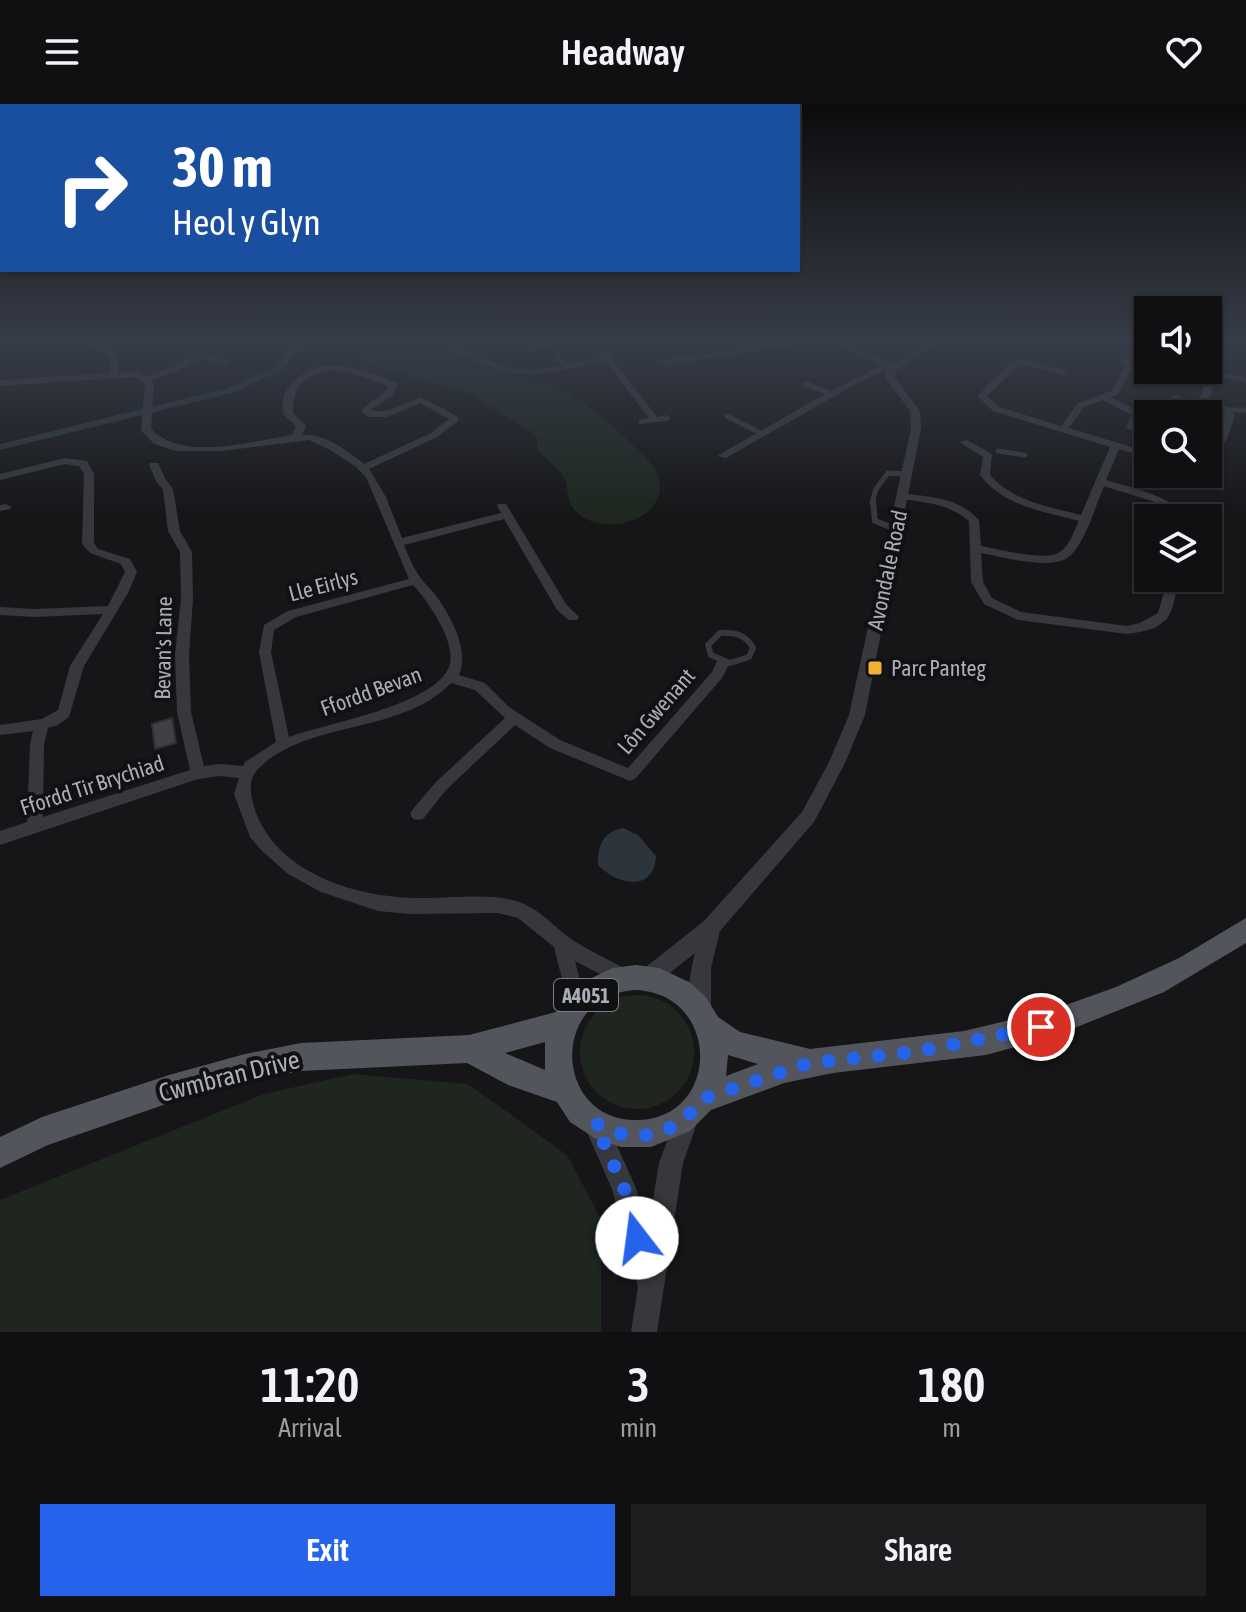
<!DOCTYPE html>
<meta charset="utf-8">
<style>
:root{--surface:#101012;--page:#1e1e20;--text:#f1f3f6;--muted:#9c9d9f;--line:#303032;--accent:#2563eb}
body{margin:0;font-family:"Asap Condensed",sans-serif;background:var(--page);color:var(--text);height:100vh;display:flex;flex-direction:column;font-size:30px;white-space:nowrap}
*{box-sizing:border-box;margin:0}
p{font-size:26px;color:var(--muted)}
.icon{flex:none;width:44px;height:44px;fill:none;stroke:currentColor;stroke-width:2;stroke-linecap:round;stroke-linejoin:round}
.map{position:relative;height:1228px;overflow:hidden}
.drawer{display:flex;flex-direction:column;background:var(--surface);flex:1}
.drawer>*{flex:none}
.guide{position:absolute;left:0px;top:0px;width:800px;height:168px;box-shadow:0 2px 6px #0004,0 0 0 2px var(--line);background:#1a4fa0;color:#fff;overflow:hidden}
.tools{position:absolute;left:1134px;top:192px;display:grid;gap:16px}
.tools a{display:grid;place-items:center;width:88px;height:88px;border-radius:0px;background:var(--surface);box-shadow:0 2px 6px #0004,0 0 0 2px var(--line);font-size:40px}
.pin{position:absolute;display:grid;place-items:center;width:68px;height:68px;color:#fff;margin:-34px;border:4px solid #fff;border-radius:50%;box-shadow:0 2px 8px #0007}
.me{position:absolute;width:88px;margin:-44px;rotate:345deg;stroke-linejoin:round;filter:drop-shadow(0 0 6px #0008)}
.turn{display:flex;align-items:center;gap:28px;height:168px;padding:0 40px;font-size:36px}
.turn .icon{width:104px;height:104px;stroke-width:2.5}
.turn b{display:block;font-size:56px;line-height:68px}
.eta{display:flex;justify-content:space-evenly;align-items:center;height:136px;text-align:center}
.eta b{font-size:48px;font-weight:600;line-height:56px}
.action{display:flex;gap:16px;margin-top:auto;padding:16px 40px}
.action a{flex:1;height:92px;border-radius:0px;background:var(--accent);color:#fff;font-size:32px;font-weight:600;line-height:92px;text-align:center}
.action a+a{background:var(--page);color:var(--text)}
header{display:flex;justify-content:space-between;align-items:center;height:104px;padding:0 40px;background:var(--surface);font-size:36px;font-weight:600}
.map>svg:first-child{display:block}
</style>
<header><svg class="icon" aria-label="menu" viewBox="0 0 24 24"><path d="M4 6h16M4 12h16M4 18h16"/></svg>Headway<svg class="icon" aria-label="heart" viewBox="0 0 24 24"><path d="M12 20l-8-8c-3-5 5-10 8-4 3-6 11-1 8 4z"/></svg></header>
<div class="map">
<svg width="1246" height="1228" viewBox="0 0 1246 1228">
<rect width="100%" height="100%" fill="#161618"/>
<g fill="#1e261f">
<path d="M280,238H432C464,246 491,265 522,274C536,278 551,278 564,285C580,294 647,349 655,365C679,411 609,436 579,410C563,397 571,385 563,372C557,363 545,354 537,346L538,335L529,326L466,288L377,263L350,252L330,249L311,252L288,246Z"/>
<circle cx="637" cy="948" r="57"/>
<path d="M353,970L468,980L567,1051L601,1115V1228H0V1096L264,990Z"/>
</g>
<path fill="#2c353c" d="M623,724L638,731L656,752C654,789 617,781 598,761C597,742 603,728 623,724Z"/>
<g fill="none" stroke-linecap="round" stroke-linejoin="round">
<path fill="#2c353c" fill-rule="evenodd" d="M296,238H306L281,267L235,288L0,346V340L227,284L275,263Z"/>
</g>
<path fill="#404145" stroke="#303034" stroke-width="2" d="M172,614L176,639L155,645L152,620Z"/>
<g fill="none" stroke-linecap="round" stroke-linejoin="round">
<g stroke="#37383d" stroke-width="5">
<path d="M526,245L551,241L564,261"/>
<path d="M1011,263L1019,257L1065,269"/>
<path d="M1213,268L1246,276"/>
<path d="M1170,303L1174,294L1189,298L1204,296"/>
<path d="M1226,306H1246"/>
<path d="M727,312L762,330"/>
<path d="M998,347L1025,351"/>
<path d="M872,399L876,385L888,369L907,370"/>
</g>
<g stroke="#37383d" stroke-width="6">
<path d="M873,397L875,417L896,425"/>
<path d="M720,529C735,528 746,531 753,544L749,553L730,559L711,551L708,541Z"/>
</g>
<g fill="#37383d" fill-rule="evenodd">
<path d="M85,238C103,238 124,248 118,269L136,267L145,272L172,263L207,243L211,245L205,250L230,256L231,258L227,261L199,254L178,267L151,276L154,279L151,325C183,358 251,337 292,331L296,322L283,310C283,305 282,296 284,291C286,284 295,276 300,272C330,250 367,268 397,279C398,294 380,297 371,306C387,311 405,299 421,293L458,313V317L437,333L369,365L386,393L402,434L501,409L497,402L498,400H506L566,500L579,513L577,516H569L557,506L504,415L404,441C408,451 412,461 418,470C422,477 429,483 434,489C450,510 470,546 459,571L485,579L509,603L560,636L628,664L712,568L718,555H728L730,558L722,574L635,675L630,677L550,644L515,621L446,686L423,715L418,716L413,715L410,710L413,705L436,678L505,614L475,586L451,579C401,631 310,615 259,664C246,676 251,694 256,709C281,773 363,795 425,794C452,794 491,789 516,797C539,804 552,821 571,835C589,847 610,856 629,867L632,873L629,879L623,882L617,879L575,857L586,899L584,905L577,908L570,905L568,899L554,843L518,814L498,809L410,810L378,807L321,788L288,770L261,746L250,733L234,690L239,674L220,672L198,675L0,741V727L27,718L30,640L33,627L0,631V621L42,615L58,606L70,562L103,510L34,513L0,511V503L34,505L108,502L125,468L121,460L90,449L82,440L84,370L79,362L65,360L0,376V370L65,354L87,357L94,370V439L98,445L130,455L137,468L128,489L84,562L69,613L58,621L48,624L44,640L43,713L190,666L177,608L175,551L181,495L180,448L168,427L163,386L156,377L149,361L150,359H158L166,376L173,385L180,427L192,448L193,495L189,551L191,608L204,662L220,660L243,662L245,658L276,638L259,548L264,521L288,507L409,475L366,373L356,363L330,346L309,336L222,347H176L154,340L141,326L145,280L134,273L0,282V276L110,269C114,249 98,247 85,238ZM336,266L361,272L389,282C383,293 369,296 361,307L368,313H387L420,299L449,315L431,329L364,360C346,346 324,329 302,331L306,322L293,309C292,281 308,267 336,266ZM413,481C428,497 460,542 448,565C430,602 328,619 289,633L271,548L274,526L296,513Z"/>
<path d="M435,238C464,238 486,259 513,264C542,270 574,258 601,252L591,238H599L657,313L666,311L671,314L666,317L639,320V316L649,314L605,256C578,262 551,271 524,270C500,270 455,249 435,238Z"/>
<path d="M788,238H811L665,261L661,258L665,255Z"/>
<path d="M1139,238H1148L1129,257L1133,263L1117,291L1111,293L1140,308L1142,310L1134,326L1126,324L1132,311L1103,296L1084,303L1069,324L1148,348V354L1119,345L1106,376C1135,385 1168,390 1188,414H1177L1152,397L1104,382C1096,400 1084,444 1067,454C1049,466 1002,453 981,449L983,478L992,494L1021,508L1127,522L1140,519L1158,509L1168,474H1180L1172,505L1167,515L1155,524L1140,528L1127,530L1018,516L984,500L971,478L969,417C949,400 928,399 903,395L898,392L903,389C933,394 958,393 979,416L981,442C997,445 1045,457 1058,449C1069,444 1074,427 1079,417C1042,407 1005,403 980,371L983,353L959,338L967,336L992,350L990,371C1014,398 1048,402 1081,411L1110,343L993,307L977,292L1008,261H1014V265L987,292L999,303L1061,322L1078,299L1111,287L1125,263L1121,257Z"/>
<path d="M1208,239L1219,243L1223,255L1209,295L1229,304L1235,311C1229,329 1225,346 1208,356V347L1216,338L1225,311L1199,296L1215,255L1212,246L1208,244Z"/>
<path d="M885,260L892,262L856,280L726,354L717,352L825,290L803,282V278H809L831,287Z"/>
<path d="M6,400L11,403L10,405L0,407V401Z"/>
</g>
<g fill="#37383d" fill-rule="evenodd">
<path d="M831,238H844L892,260L927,238H939L897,266L894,272L920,307L921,324L865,611L845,659L814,718L720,827L711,864V908L707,915L700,919L693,915C685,897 690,868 695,849L656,880L649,883L642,880L639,873L642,866L704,817L802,708L829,658L849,611L911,324L910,307L884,272L887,265Z"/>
<path d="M687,1001L695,1005L699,1013L683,1059L657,1228H631L638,1183L612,1085L583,1019L587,1011L595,1007L603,1011L636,1084L648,1126L659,1059L679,1005Z"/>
</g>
<path fill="#53555c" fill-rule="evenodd" d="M1246,814V839L1164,888L1052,933L986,951L833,969L784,979L711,1006L690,1027L651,1043H621L596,1035L570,1018L557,998L508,981L467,959L301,967L245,978L169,999L48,1041L0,1064V1033L42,1013L169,971L245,950L301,939L469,931L556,908L566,893L583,878L613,864L636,861L659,864L689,878L706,893L718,913L740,928L810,945L964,927L1052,906L1116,883L1179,854ZM636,886C721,890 721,1013 639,1016C553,1019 548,890 636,886ZM545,938V966L505,949ZM728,951L758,960L726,972Z"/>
</g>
<linearGradient id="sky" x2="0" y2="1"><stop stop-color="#0c0c0d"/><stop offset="0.58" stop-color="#363c48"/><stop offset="1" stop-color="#363c48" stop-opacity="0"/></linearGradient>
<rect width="1246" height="410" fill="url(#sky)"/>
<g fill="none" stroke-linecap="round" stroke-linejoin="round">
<path stroke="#2563eb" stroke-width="14" stroke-dasharray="0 25.2" d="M637,1134L624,1084L595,1019L613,1028L632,1032L652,1031L670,1024L687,1013L702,995L809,959L915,948L1041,923"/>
</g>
<rect fill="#f2b134" stroke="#111113" stroke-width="3" x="867" y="556" width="16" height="16" rx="4"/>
<g text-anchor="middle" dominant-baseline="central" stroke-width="8" stroke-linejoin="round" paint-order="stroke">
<rect fill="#111113" stroke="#7b7e86" stroke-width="2" x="554" y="875" width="64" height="32" rx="6"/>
<g font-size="20" font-weight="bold" fill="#a8adb8">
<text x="586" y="891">A4051</text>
</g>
<g font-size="22" fill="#a8adb8" stroke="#111113">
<text transform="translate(887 466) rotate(-78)">Avondale Road</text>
<text transform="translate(323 481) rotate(-15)">Lle Eirlys</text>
<text transform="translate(163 544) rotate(-89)">Bevan's Lane</text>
<text transform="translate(371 587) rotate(-20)">Ffordd Bevan</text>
<text transform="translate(656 607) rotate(-49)">Lôn Gwenant</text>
<text transform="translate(92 681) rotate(-18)">Ffordd Tir Brychiad</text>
</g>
<g font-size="22" fill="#a8adb8" stroke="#111113" text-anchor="start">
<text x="891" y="564">Parc Panteg</text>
</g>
<g font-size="26" fill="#a8adb8" stroke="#111113">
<text transform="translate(229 972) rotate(-14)">Cwmbran Drive</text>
</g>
</g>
</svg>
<div class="tools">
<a><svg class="icon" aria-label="sound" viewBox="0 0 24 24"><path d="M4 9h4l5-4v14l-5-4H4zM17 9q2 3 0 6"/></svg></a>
<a><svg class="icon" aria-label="search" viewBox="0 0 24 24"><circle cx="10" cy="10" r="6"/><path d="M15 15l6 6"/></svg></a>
<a><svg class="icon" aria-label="layers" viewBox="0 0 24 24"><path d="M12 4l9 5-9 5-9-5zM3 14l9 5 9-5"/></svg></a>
</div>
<div class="pin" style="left:1041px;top:923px;background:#d93025"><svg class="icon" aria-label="arrive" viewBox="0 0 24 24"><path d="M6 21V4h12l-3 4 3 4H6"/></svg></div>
<svg class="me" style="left:637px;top:1134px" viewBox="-20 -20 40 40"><circle r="19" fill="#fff"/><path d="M0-13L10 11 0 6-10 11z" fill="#2563eb"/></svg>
<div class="guide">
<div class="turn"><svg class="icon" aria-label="right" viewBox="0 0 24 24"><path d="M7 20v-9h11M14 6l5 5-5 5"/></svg><div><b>30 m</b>Heol y Glyn</div></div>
</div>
</div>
<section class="drawer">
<div class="eta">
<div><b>11:20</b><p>Arrival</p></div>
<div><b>3</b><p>min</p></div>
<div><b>180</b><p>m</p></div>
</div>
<div class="action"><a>Exit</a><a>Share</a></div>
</section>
